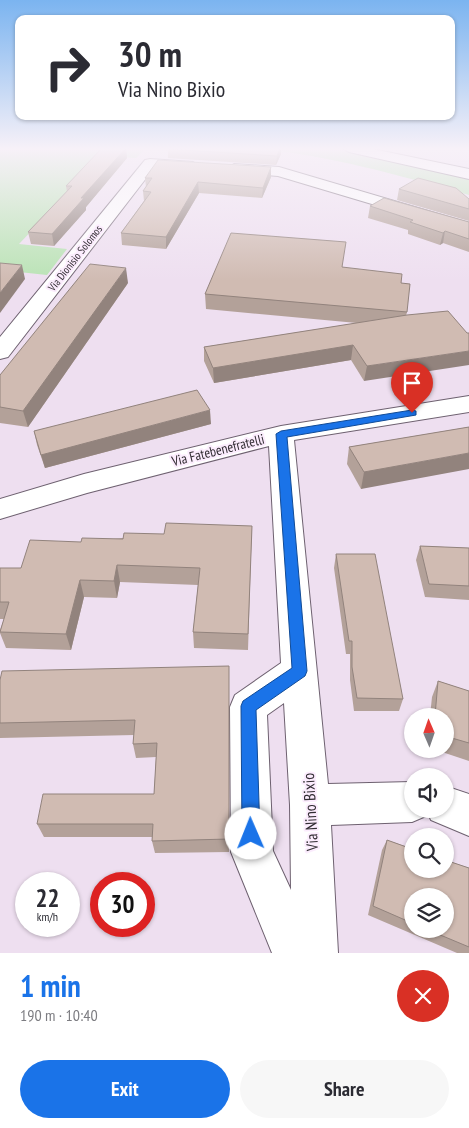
<!DOCTYPE html>
<meta charset="utf-8">
<style>
:root{--surface:#fff;--page:#f7f7f7;--text:#2b2b33;--muted:#7c7c81;--accent:#1a73e8}
body{margin:0;font-family:"PT Sans Narrow",sans-serif;background:var(--page);color:var(--text);height:100vh;display:flex;flex-direction:column;font-size:19px;white-space:nowrap}
*{box-sizing:border-box;margin:0}
p{font-size:16px;color:var(--muted)}
.icon{flex:none;width:28px;height:28px;fill:none;stroke:currentColor;stroke-width:2;stroke-linecap:round;stroke-linejoin:round}
.map{position:relative;height:953px;overflow:hidden}
.sheet{display:flex;flex-direction:column;background:var(--surface);flex:1}
.sheet>*{flex:none}
.top-card{position:absolute;left:15px;top:15px;width:440px;height:105px;border-radius:10px;box-shadow:0 1px 4px #0004;background:#fff;color:var(--text);overflow:hidden}
.needle{width:32px;rotate:358deg}
.controls{position:absolute;left:404px;top:708px;display:grid;gap:10px}
.controls a{display:grid;place-items:center;width:50px;height:50px;border-radius:50%;background:var(--surface);box-shadow:0 1px 4px #0004;font-size:25px}
.speed{position:absolute;left:15px;top:872px;display:flex;gap:10px;font-size:25px;font-weight:700;text-align:center}
.speed>*{display:grid;place-content:center;width:65px;height:65px;border-radius:50%;background:var(--surface);box-shadow:0 1px 4px #0004;line-height:1}
.speed small{font-size:12px;font-weight:400}
.speed .limit{border:8px solid #d22;background:#fff;color:#111}
.pin{position:absolute;display:grid;place-items:center;width:42px;height:42px;color:#fff;margin:-51px -21px;border-radius:50% 50% 50% 0;rotate:-45deg;box-shadow:0 0 5px #0007}
.pin .icon{rotate:45deg}
.me{position:absolute;width:55px;margin:-28px;rotate:359deg;stroke-linejoin:round;filter:drop-shadow(0 0 4px #0008)}
.turn{display:flex;align-items:center;gap:18px;height:105px;padding:0 20px;font-size:22px}
.turn .icon{width:65px;height:65px;stroke-width:2.5}
.turn b{display:block;font-size:35px;line-height:42px}
.round{display:grid;place-items:center;flex:none;width:52px;height:52px;border-radius:26px;background:var(--page)}
.summary{display:flex;align-items:center;justify-content:space-between;height:85px;padding:0 20px}
h1{font-size:30px;font-weight:800;line-height:38px;color:var(--accent)}
.cta{display:flex;gap:10px;margin-top:auto;padding:10px 20px}
.cta a{flex:1;height:58px;border-radius:30px;background:var(--accent);color:#fff;font-size:20px;font-weight:800;line-height:58px;text-align:center}
.cta a+a{background:var(--page);color:var(--text)}
.map>svg:first-child{display:block}
</style>
<div class="map">
<svg width="469" height="953" viewBox="0 0 469 953">
<rect width="100%" height="100%" fill="#eedff0"/>
<g fill="#bae3b5">
<path d="M0,148H146L136,158L102,156L19,244L67,249L47,275L0,270Z"/>
<path d="M253,148H334L469,178V195C398,175 327,155 253,148Z"/>
</g>
<g fill="none" stroke-linecap="round" stroke-linejoin="round">
<defs>
<g id="minor">
<path d="M150,159L193,162L200,166L193,170L154,168L8,357L0,359V337L145,160Z"/>
<path d="M234,164L279,167L469,223V233L278,176L229,172L226,169Z"/>
<path d="M469,396V412L294,440L328,784L412,782V809H445V786L469,794V836L431,820L428,813L426,816L412,822L331,825L338,953H272L231,852L230,707L235,695L281,663L269,446L87,493L0,519V499L84,474L281,426ZM284,703L290,805L291,890L273,851L267,715Z"/>
</g>
<path id="major" d="M342,148H368L469,169V179L349,152Z"/>
</defs>
<use href="#minor" stroke="#6e6170" stroke-width="2"/>
<use href="#major" stroke="#6e6170" stroke-width="2"/>
<use href="#minor" fill="#fff" fill-rule="evenodd"/>
<use href="#major" fill="#fff" fill-rule="evenodd"/>
</g>
<g fill="#b3a199" fill-rule="evenodd">
<path d="M126,148L127,158L86,207V210L54,246L31,244L28,232L67,192L66,186Z"/>
<path d="M168,149L281,154L276,165L168,158Z"/>
<path d="M271,167V177L262,198L199,193L166,249L122,245L121,233L144,201L143,191L146,187L145,178Z"/>
<path d="M399,189L469,199V221L397,200Z"/>
<path d="M370,206L469,222V252L443,243L440,245L408,234V230L368,218Z"/>
<path d="M343,267L401,283L407,312L406,316L364,381L351,360L214,383L204,361V347L357,323L206,309L205,294Z"/>
<path d="M128,283L28,427L0,423V375Z"/>
<path d="M211,424L45,468L37,445L34,431Z"/>
<path d="M469,427L361,489L347,464L349,447Z"/>
<path d="M252,526L248,650L194,648L193,632L198,585L120,582L117,598L84,597L71,650L6,648L0,633V630L4,619H0V568H21L81,542Z"/>
<path d="M420,546L469,548V600L425,597L416,560Z"/>
<path d="M336,554L403,699L399,711H354L350,680V654H346L334,568Z"/>
<path d="M229,666V852L155,853L152,841V837H44L37,824L154,794L156,757L136,758L133,744L134,735L0,738V680Z"/>
<path d="M438,681L469,691V761L433,749H445V716H430L432,697Z"/>
<path d="M387,840L469,868V953H457L368,915L382,850ZM412,896L445,929H412Z"/>
</g>
<g fill="#92837d">
<path d="M126,148L127,158L86,207V210L54,246L52,234L81,198Z"/>
<path d="M280,148H281V154L276,165L277,156Z"/>
<path d="M271,167V177L262,198L263,188Z"/>
<path d="M198,182L199,193L166,249V237Z"/>
<path d="M445,231L443,243L440,245L443,233Z"/>
<path d="M22,265L25,279L0,313V293Z"/>
<path d="M126,268L128,283L28,427L23,411Z"/>
<path d="M353,345L351,360L214,383L213,368Z"/>
<path d="M469,351V365L364,381L367,366Z"/>
<path d="M210,410L211,424L45,468L41,455Z"/>
<path d="M469,453V469L361,489L364,472Z"/>
<path d="M117,565L120,582L117,598L114,581Z"/>
<path d="M80,580L84,597L71,650L66,634Z"/>
</g>
<g fill="#d0bbb2" stroke="#92837d">
<path d="M102,148H126L81,198H84L52,234L28,232L72,186H66Z"/>
<path d="M169,148H280L277,156L168,149Z"/>
<path d="M158,160L271,167L263,188L198,182L166,237L121,233L151,192L143,191L152,178H145Z"/>
<path d="M418,178L456,188L469,199V209L399,189Z"/>
<path d="M384,198L469,222V239L445,231L443,233L410,222L413,220L370,206Z"/>
<path d="M231,233L346,242L342,267L402,274L401,283L410,284L407,312L205,294Z"/>
<path d="M0,263L22,265L0,293Z"/>
<path d="M90,264L126,268L23,411L0,407V375Z"/>
<path d="M448,311L467,333H469V351L367,366L353,345L213,368L204,347L407,315Z"/>
<path d="M197,390L210,410L41,455L34,431Z"/>
<path d="M469,427V453L364,472L349,447Z"/>
<path d="M166,523L252,526L248,634L193,632L200,568L117,565L114,581L80,580L66,634L0,632L9,602H0V568H21L30,540L81,542L82,538L123,539L124,533L164,534Z"/>
<path d="M420,546L469,548V586L429,584Z"/>
<path d="M336,554H375L403,699L357,698L352,667V641H349Z"/>
<path d="M229,666V839L152,841L153,824H37L43,794H154L157,743L133,744L135,720L0,723V680L2,671Z"/>
<path d="M438,681L469,691V743L445,736V716H435Z"/>
<path d="M387,840L412,849V869H445V860L469,868V947L426,929H445V896H412V923L373,906Z"/>
</g>
<linearGradient id="sky" x2="0" y2="1"><stop stop-color="#7bb4f0"/><stop offset="0.53" stop-color="#f7f1f8"/><stop offset="1" stop-color="#f7f1f8" stop-opacity="0"/></linearGradient>
<rect width="469" height="281" fill="url(#sky)"/>
<path fill="#1a73e8" stroke="#114b97" d="M412,410L416,411V415L287,437L307,671L305,676L256,710L260,834L257,840L251,842L245,840L242,834L241,706L243,701L292,668L276,434L281,431Z"/>
<g text-anchor="middle" dominant-baseline="central" stroke-width="4" stroke-linejoin="round" paint-order="stroke">
<g font-size="11" fill="#322d33" stroke="#fbecfd">
<text transform="translate(75 258) rotate(-52)">Via Dionisio Solomos</text>
</g>
<g font-size="14" fill="#322d33" stroke="#fbecfd">
<text transform="translate(218 450) rotate(-14)">Via Fatebenefratelli</text>
</g>
<g font-size="16" fill="#322d33" stroke="#fbecfd">
<text transform="translate(310 812) rotate(-93)">Via Nino Bixio</text>
</g>
</g>
</svg>
<div class="controls">
<a><svg class="needle" viewBox="-14 -14 28 28"><path d="M0-13l5 13h-10z" fill="#e53935"/><path d="M0 13l5-13h-10z" fill="#7c7c81"/></svg></a>
<a><svg class="icon" aria-label="sound" viewBox="0 0 24 24"><path d="M4 9h4l5-4v14l-5-4H4zM17 9q2 3 0 6"/></svg></a>
<a><svg class="icon" aria-label="search" viewBox="0 0 24 24"><circle cx="10" cy="10" r="6"/><path d="M15 15l6 6"/></svg></a>
<a><svg class="icon" aria-label="layers" viewBox="0 0 24 24"><path d="M12 4l9 5-9 5-9-5zM3 14l9 5 9-5"/></svg></a>
</div>
<div class="speed"><div>22<small>km/h</small></div><div class="limit">30</div></div>
<div class="pin" style="left:412px;top:413px;background:#d93025"><svg class="icon" aria-label="arrive" viewBox="0 0 24 24"><path d="M6 21V4h12l-3 4 3 4H6"/></svg></div>
<svg class="me" style="left:251px;top:834px" viewBox="-20 -20 40 40"><circle r="19" fill="#fff"/><path d="M0-13L10 11 0 6-10 11z" fill="#1a73e8"/></svg>
<div class="top-card">
<div class="turn"><svg class="icon" aria-label="right" viewBox="0 0 24 24"><path d="M7 20v-9h11M14 6l5 5-5 5"/></svg><div><b>30 m</b>Via Nino Bixio</div></div>
</div>
</div>
<section class="sheet">
<div class="summary"><div><h1>1 min</h1><p>190 m · 10:40</p></div><a class="round" style="background:#d93025;color:#fff"><svg class="icon" aria-label="close" viewBox="0 0 24 24"><path d="M6 6l12 12M18 6L6 18"/></svg></a></div>
<div class="cta"><a>Exit</a><a>Share</a></div>
</section>
